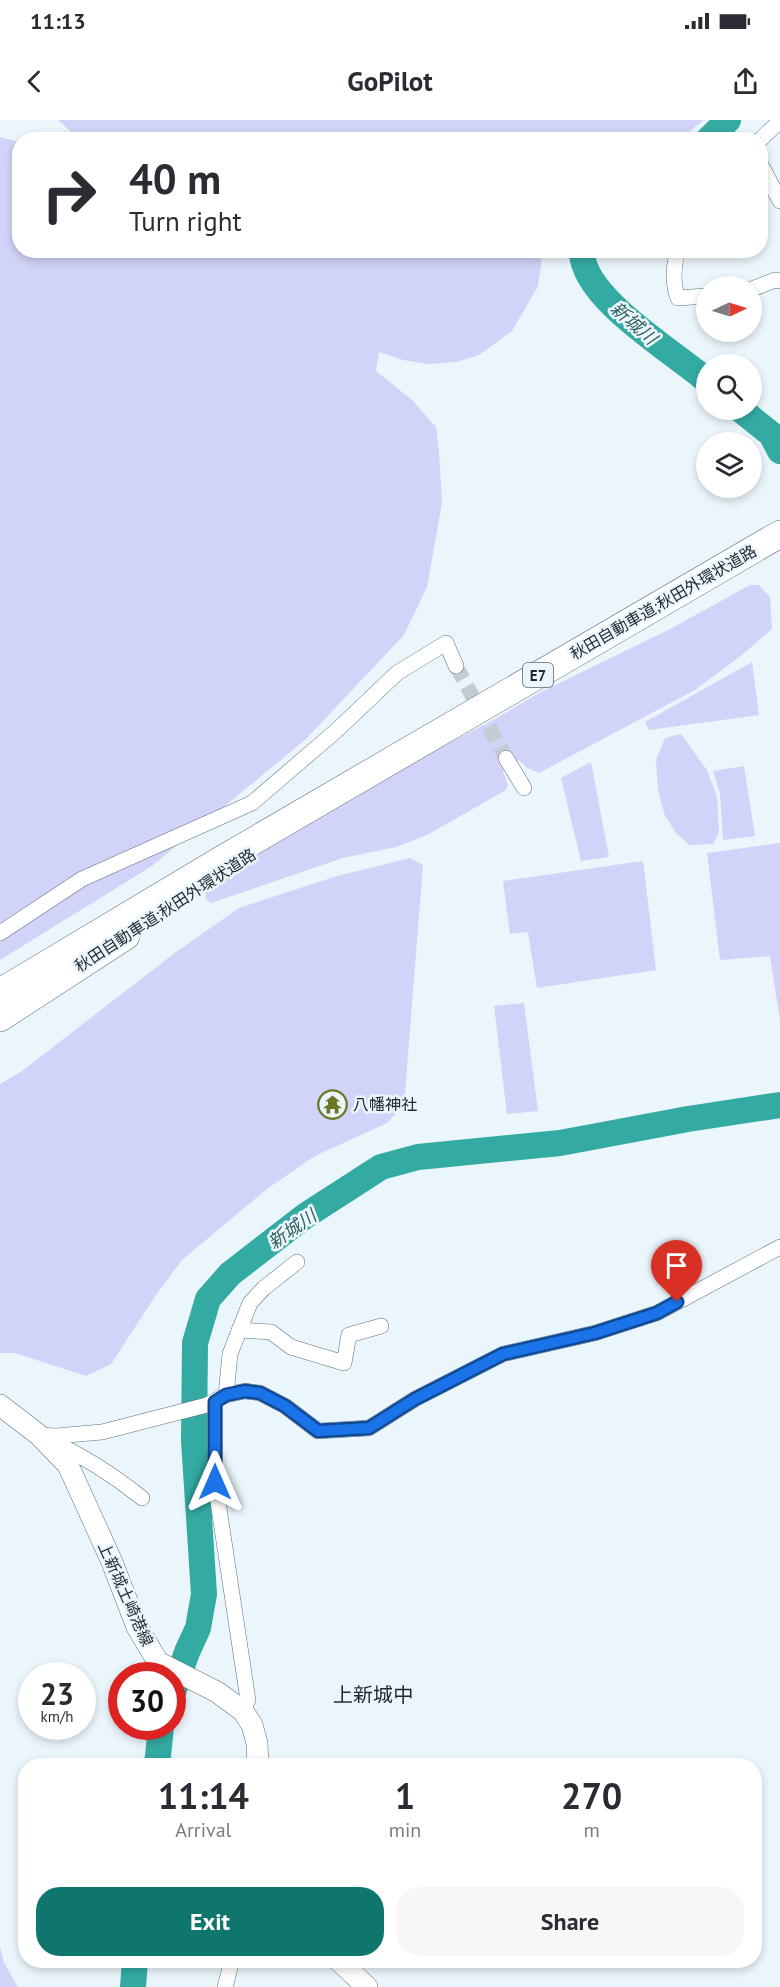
<!DOCTYPE html>
<meta charset="utf-8">
<style>
:root{--surface:#fff;--page:#f7f7f7;--text:#2b2b33;--muted:#7c7c81;--accent:#0f766e}
body{margin:0;font-family:"PT Sans","Noto Sans JP",sans-serif;background:var(--page);color:var(--text);height:100vh;display:flex;flex-direction:column;font-size:22px;white-space:nowrap}
*{box-sizing:border-box;margin:0}
p{font-size:20px;color:var(--muted)}
.icon{flex:none;width:33px;height:33px;fill:none;stroke:currentColor;stroke-width:2;stroke-linecap:round;stroke-linejoin:round}
.map{position:relative;flex:1;overflow:hidden}
.details{position:absolute;left:18px;top:1638px;width:744px;height:210px;display:flex;flex-direction:column;background:var(--surface);border-radius:24px;box-shadow:0 3px 9px #0003}
.details>*{flex:none}
.guide{position:absolute;left:12px;top:12px;width:756px;height:126px;border-radius:24px;box-shadow:0 3px 9px #0003;background:#fff;color:var(--text);overflow:hidden}
.needle{width:39px;rotate:86deg}
.fabs{position:absolute;left:696px;top:156px;display:grid;gap:12px}
.fabs a{display:grid;place-items:center;width:66px;height:66px;border-radius:50%;background:var(--surface);box-shadow:0 3px 9px #0003;font-size:30px}
.speed{position:absolute;left:18px;top:1542px;display:flex;gap:12px;font-size:30px;font-weight:700;text-align:center}
.speed>*{display:grid;place-content:center;width:78px;height:78px;border-radius:50%;background:var(--surface);box-shadow:0 3px 9px #0003;line-height:1}
.speed small{font-size:15px;font-weight:400}
.speed .limit{border:9px solid #d22;background:#fff;color:#111}
.pin{position:absolute;display:grid;place-items:center;width:51px;height:51px;color:#fff;margin:-62px -26px;border-radius:50% 50% 50% 0;rotate:-45deg;box-shadow:0 0 6px #0007}
.pin .icon{rotate:45deg}
.me{position:absolute;width:66px;margin:-33px;rotate:0deg;stroke-linejoin:round;filter:drop-shadow(0 0 4px #0008)}
.turn{display:flex;align-items:center;gap:21px;height:126px;padding:0 18px;font-size:27px}
.turn .icon{width:78px;height:78px;stroke-width:2.5}
.turn b{display:block;font-size:42px;line-height:51px}
.eta{display:flex;justify-content:space-evenly;align-items:center;height:102px;text-align:center}
.eta b{font-size:36px;font-weight:800;line-height:42px}
.button{display:flex;gap:12px;margin-top:auto;padding:12px 18px}
.button a{flex:1;height:69px;border-radius:24px;background:var(--accent);color:#fff;font-size:24px;font-weight:800;line-height:69px;text-align:center}
.button a+a{background:var(--page);color:var(--text)}
.status{display:flex;justify-content:space-between;align-items:center;height:42px;padding:0 30px;background:var(--surface);direction:ltr}
.status svg{height:16px;fill:currentColor}
header{display:flex;justify-content:space-between;align-items:center;height:78px;padding:0 18px;background:var(--surface);font-size:27px;font-weight:800}
.map>svg:first-child{display:block}
</style>
<div class="status"><b>11:13</b><svg viewBox="0 0 49 12"><path d="M0 12V9h3v3zM5 12V6h3v6zM10 12V3h3v9zM15 12V0h3v12zM26 1h20v11H26zM47 4h2v5h-2z"/></svg></div>
<header><svg class="icon" aria-label="back" viewBox="0 0 24 24"><path d="M15 5l-7 7 7 7"/></svg>GoPilot<svg class="icon" aria-label="share" viewBox="0 0 24 24"><path d="M12 15V3M7 8l5-5 5 5M5 13v7h14v-7"/></svg></header>
<div class="map">
<svg width="780" height="1867" viewBox="0 0 780 1867">
<rect width="100%" height="100%" fill="#ebf6fc"/>
<g fill="#d1d3f8">
<path d="M58,0H704L678,20H80Z"/>
<path d="M0,17L19,22L20,130L543,131L538,166L512,211L479,235L457,242L429,244L403,240L379,232L376,251L412,280L436,307L439,331L442,383L427,467L404,515L305,620L152,746L0,840Z"/>
<path d="M750,465H759L770,477L772,509L742,535L695,570L539,653L527,648L519,640L503,651L508,665L506,670L427,715L396,727L343,738L211,783L205,778L206,772L258,733L360,670L495,599L539,573L670,509Z"/>
<path d="M752,542L759,595L649,610L645,602Z"/>
<path d="M681,614L707,650L717,677L719,712L713,724L689,725L677,714L665,696L658,670L656,640L665,618Z"/>
<path d="M591,642L609,737L581,741L561,658Z"/>
<path d="M744,646L755,716L723,720L720,673L713,651Z"/>
<path d="M780,723V901L770,836L720,840L707,733Z"/>
<path d="M410,738L423,745L404,985L387,1003L315,1036L267,1069L182,1140L156,1175L111,1244L86,1256L15,1233H0V964L22,951L176,832L239,788L337,756Z"/>
<path d="M643,741L656,850L537,868L528,812L510,814L503,761Z"/>
<path d="M524,883L538,991L507,994L494,886Z"/>
<path d="M0,1827L4,1843L18,1867H0Z"/>
</g>
<g fill="none" stroke-linecap="round" stroke-linejoin="round">
<g stroke="#33aba3" stroke-width="26">
<path d="M708,20L728,0"/>
<path d="M582,130C580,177 674,232 706,260"/>
<path d="M741,290L771,314L780,331"/>
<path d="M172,1575L187,1532L198,1508L204,1474L194,1321L195,1223L208,1179L230,1154L305,1096L381,1047L418,1037L560,1023L688,999L780,985"/>
<path d="M157,1646L161,1606"/>
<path d="M133,1867L135,1840"/>
</g>
<path stroke="#c2cdd3" stroke-width="15" stroke-dasharray="15 8" stroke-linecap="butt" d="M456,546L506,638"/>
<defs>
<g id="minor">
<path d="M760,20L780,1"/>
<path d="M760,43L780,81"/>
<path d="M678,130C673,147 672,162 678,178L706,176"/>
<path d="M752,169L775,160L780,161"/>
<path d="M506,638L524,668"/>
<path d="M0,813L82,759L252,683L336,611L397,553L446,523L456,546"/>
<path d="M239,1210L271,1212L291,1227L344,1243L349,1215L381,1206"/>
<path d="M226,1275L230,1234L250,1183L264,1168L297,1142"/>
<path d="M215,1282V1362L248,1580L243,1591"/>
<path d="M39,1315L56,1316L102,1312L207,1285L226,1275L245,1271L260,1273L285,1286L318,1311L369,1308L415,1279L503,1234L595,1213L657,1193L780,1127"/>
<path d="M47,1319C82,1335 112,1354 142,1378"/>
<path d="M225,1867L232,1840"/>
</g>
<g id="secondary">
<path d="M0,1285L39,1315L68,1345L112,1442L137,1507L158,1542L217,1572L243,1591L252,1605L257,1623L258,1646"/>
<path d="M338,1840L367,1867"/>
</g>
<g id="motorway">
<path d="M0,872L224,738L780,414"/>
<path d="M0,898L126,816"/>
</g>
</defs>
<use href="#minor" stroke="#5a717f" stroke-width="16"/>
<use href="#secondary" stroke="#5a717f" stroke-width="22"/>
<use href="#motorway" stroke="#5a717f" stroke-width="28"/>
<use href="#minor" stroke="#fff" stroke-width="15"/>
<use href="#secondary" stroke="#fff" stroke-width="21"/>
<use href="#motorway" stroke="#fff" stroke-width="27"/>
</g>
<g fill="none" stroke-linecap="round" stroke-linejoin="round">
<defs>
<path id="route" d="M215,1362V1282L226,1275L245,1271L260,1273L285,1286L318,1311L369,1308L415,1279L503,1234L595,1213L657,1193L677,1182"/>
</defs>
<use href="#route" stroke="#114b97" stroke-width="15"/>
<use href="#route" stroke="#1a73e8" stroke-width="10"/>
</g>
<defs>
<symbol id="temple-ring" viewBox="-11 -11 22 22"><circle r="9.5" fill="#ebf6fc" stroke="#6b7723" stroke-width="1.5"/><path d="M0-6L5-2H3V0L6.5 2.5H4V6H1.5V3h-3V6H-4V2.5H-6.5L-3 0V-2H-5Z" fill="#6b7723"/></symbol>
</defs>
<g fill-rule="evenodd">
<use href="#temple-ring" x="316" y="968" width="33" height="33"/>
</g>
<g text-anchor="middle" dominant-baseline="central" stroke-width="5" stroke-linejoin="round" paint-order="stroke">
<rect fill="#ebf6fc" stroke="#5c666c" stroke-width="1.5" x="523" y="543" width="30" height="24" rx="4.5"/>
<g font-size="15" font-weight="bold" fill="#1e282e">
<text x="538" y="555">E7</text>
</g>
<g font-size="16" fill="#1e282e" stroke="#ebf6fc">
<text transform="translate(663 482) rotate(-30)">秋田自動車道;秋田外環状道路</text>
<text transform="translate(165 790) rotate(-33)">秋田自動車道;秋田外環状道路</text>
<text transform="translate(126 1474) rotate(66)">上新城土崎港線</text>
</g>
<g font-size="16" fill="#1e282e" stroke="#ebf6fc" text-anchor="start">
<text x="353" y="984">八幡神社</text>
</g>
<g font-size="18" font-style="italic" fill="#2e5f5b" stroke="#ebf6fc">
<text transform="translate(634 203) rotate(41)">新城川</text>
<text transform="translate(292 1109) rotate(-35)">新城川</text>
</g>
<g font-size="20" fill="#1e282e" stroke="#ebf6fc">
<text x="373" y="1575">上新城中</text>
</g>
</g>
</svg>
<div class="fabs">
<a><svg class="needle" viewBox="-14 -14 28 28"><path d="M0-13l5 13h-10z" fill="#e53935"/><path d="M0 13l5-13h-10z" fill="#7c7c81"/></svg></a>
<a><svg class="icon" aria-label="search" viewBox="0 0 24 24"><circle cx="10" cy="10" r="6"/><path d="M15 15l6 6"/></svg></a>
<a><svg class="icon" aria-label="layers" viewBox="0 0 24 24"><path d="M12 4l9 5-9 5-9-5zM3 14l9 5 9-5"/></svg></a>
</div>
<div class="speed"><div>23<small>km/h</small></div><div class="limit">30</div></div>
<div class="pin" style="left:677px;top:1182px;background:#d93025"><svg class="icon" aria-label="arrive" viewBox="0 0 24 24"><path d="M6 21V4h12l-3 4 3 4H6"/></svg></div>
<svg class="me" style="left:215px;top:1362px" viewBox="-20 -20 40 40"><path d="M0-17L14 15 0 8-14 15z" fill="#1a73e8" stroke="#fff" stroke-width="4"/></svg>
<div class="guide">
<div class="turn"><svg class="icon" aria-label="right" viewBox="0 0 24 24"><path d="M7 20v-9h11M14 6l5 5-5 5"/></svg><div><b>40 m</b>Turn right</div></div>
</div>
<section class="details">
<div class="eta">
<div><b>11:14</b><p>Arrival</p></div>
<div><b>1</b><p>min</p></div>
<div><b>270</b><p>m</p></div>
</div>
<div class="button"><a>Exit</a><a>Share</a></div>
</section>
</div>
